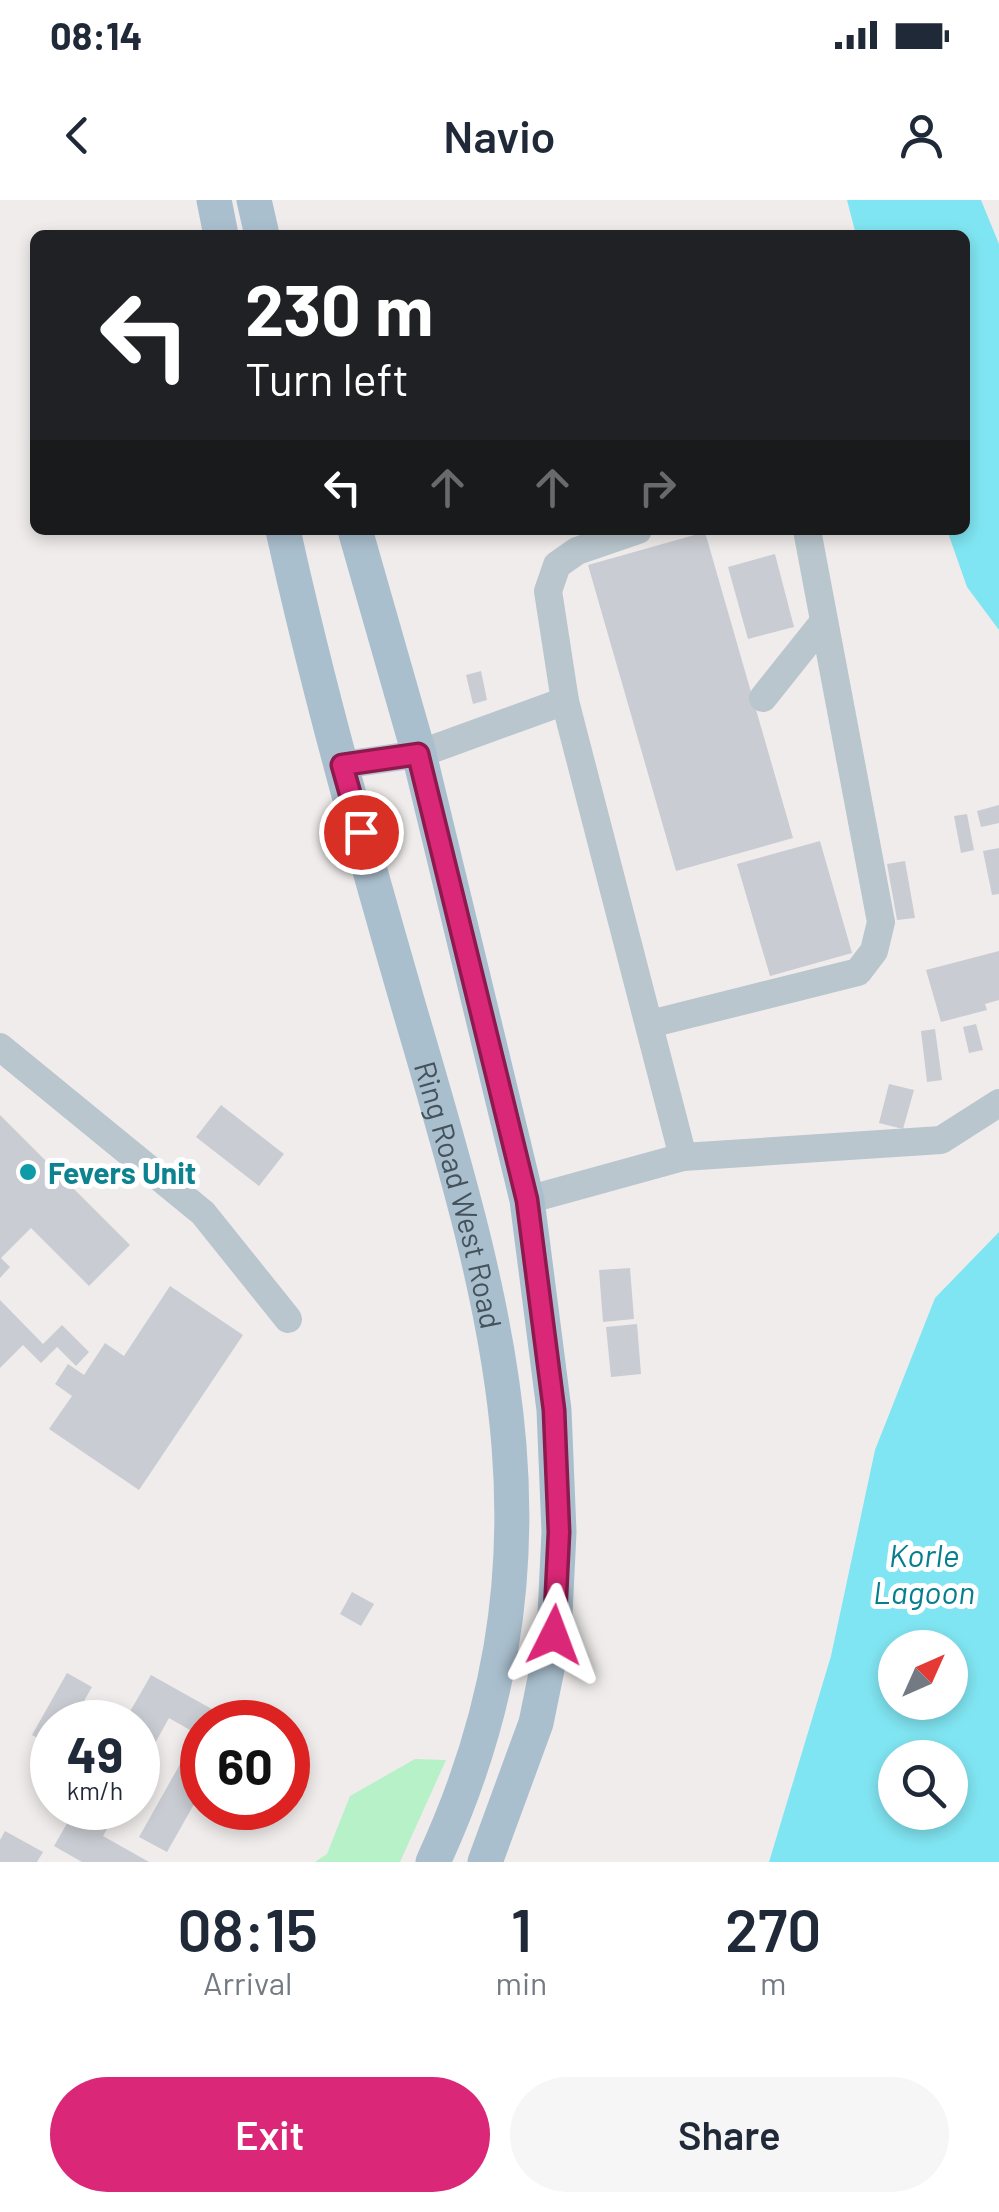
<!DOCTYPE html>
<style>
:root{--surface:#fff;--page:#f6f6f7;--text:#1f2937;--muted:#747a83;--accent:#db2777}
body{margin:0;font-family:Barlow,sans-serif;background:var(--page);color:var(--text);height:100vh;display:flex;flex-direction:column;font-size:38px;white-space:nowrap}
*{box-sizing:border-box;margin:0}
p{font-size:32px;color:var(--muted)}
.icon{flex:none;width:55px;height:55px;fill:none;stroke:currentColor;stroke-width:2;stroke-linecap:round;stroke-linejoin:round}
.map{position:relative;height:1662px;overflow:hidden}
.drawer{display:flex;flex-direction:column;background:var(--surface);flex:1}
.drawer>*{flex:none}
.guide{position:absolute;left:30px;top:30px;width:940px;height:305px;border-radius:15px;box-shadow:0 5px 15px #0003;background:#202124;color:#fff;overflow:hidden}
.needle{width:65px;rotate:45deg}
.fabs{position:absolute;left:878px;top:1430px;display:grid;gap:20px}
.fabs a{display:grid;place-items:center;width:90px;height:90px;border-radius:50%;background:var(--surface);box-shadow:0 5px 15px #0003;font-size:50px}
.speed{position:absolute;left:30px;top:1500px;display:flex;gap:20px;font-size:50px;font-weight:700;text-align:center}
.speed>*{display:grid;place-content:center;width:130px;height:130px;border-radius:50%;background:var(--surface);box-shadow:0 5px 15px #0003;line-height:1}
.speed small{font-size:25px;font-weight:400}
.speed .limit{border:15px solid #d22;background:#fff;color:#111}
.pin{position:absolute;display:grid;place-items:center;width:85px;height:85px;color:#fff;margin:-42px;border:5px solid #fff;border-radius:50%;box-shadow:0 2px 10px #0007}
.me{position:absolute;width:110px;margin:-55px;rotate:3deg;stroke-linejoin:round;filter:drop-shadow(0 0 8px #0008)}
.turn{display:flex;align-items:center;gap:35px;height:210px;padding:0 50px;font-size:45px}
.turn .icon{width:130px;height:130px;stroke-width:2.5}
.turn b{display:block;font-size:70px;line-height:85px}
.lanes{display:flex;align-items:center;height:95px;padding:0 50px;background:#0003;justify-content:center;gap:50px;direction:ltr}
.lanes .off{opacity:.35}
.eta{display:flex;justify-content:space-evenly;align-items:center;height:170px;text-align:center}
.eta b{font-size:60px;font-weight:600;line-height:70px}
.primary-button{display:flex;gap:20px;margin-top:auto;padding:20px 50px}
.primary-button a{flex:1;height:115px;border-radius:60px;background:var(--accent);color:#fff;font-size:40px;font-weight:600;line-height:115px;text-align:center}
.primary-button a+a{background:var(--page);color:var(--text)}
.status{display:flex;justify-content:space-between;align-items:center;height:70px;padding:0 50px;background:var(--surface);direction:ltr}
.status svg{height:28px;fill:currentColor}
header{display:flex;justify-content:space-between;align-items:center;height:130px;padding:0 50px;background:var(--surface);font-size:45px;font-weight:600}
.map>svg:first-child{display:block}
</style>
<div class="status"><b>08:14</b><svg viewBox="0 0 49 12"><path d="M0 12V9h3v3zM5 12V6h3v6zM10 12V3h3v9zM15 12V0h3v12zM26 1h20v11H26zM47 4h2v5h-2z"/></svg></div>
<header><svg class="icon" aria-label="back" viewBox="0 0 24 24"><path d="M15 5l-7 7 7 7"/></svg>Navio<svg class="icon" aria-label="person" viewBox="0 0 24 24"><circle cx="12" cy="8" r="4"/><path d="M4 21q1-7 8-7t8 7"/></svg></header>
<div class="map">
<svg width="999" height="1662" viewBox="0 0 999 1662">
<rect width="100%" height="100%" fill="#f0ecec"/>
<path fill="#b6f1c8" d="M415,1559L446,1560L400,1662H315L327,1654L350,1596Z"/>
<g fill="#80e5f2" fill-rule="evenodd">
<path d="M847,0H981L999,44V430L967,387L947,330H965V35H856Z"/>
<path d="M999,1032V1662H769L831,1456L875,1250L935,1098ZM895,1448H950V1502H895ZM895,1558H950V1612H895Z"/>
</g>
<g fill="#c9ccd2">
<path d="M705,332L793,638L676,671L588,365Z"/>
<path d="M775,354L794,427L748,439L728,367Z"/>
<path d="M481,471L487,500L473,504L466,475Z"/>
<path d="M999,605V623L981,627L977,611Z"/>
<path d="M967,614L974,650L961,653L954,616Z"/>
<path d="M820,641L852,753L770,776L737,664Z"/>
<path d="M999,648V694L992,695L983,651Z"/>
<path d="M905,661L915,718L897,720L887,664Z"/>
<path d="M999,751V800L985,804L987,810L941,822L926,770Z"/>
<path d="M976,824L983,850L969,853L963,827Z"/>
<path d="M935,829L942,880L927,882L921,831Z"/>
<path d="M889,884L914,890L903,929L879,923Z"/>
<path d="M221,905L284,954L259,986L196,937Z"/>
<path d="M0,915L130,1045L89,1086L31,1028L1,1058L10,1067L0,1078Z"/>
<path d="M630,1068L634,1119L603,1122L599,1070Z"/>
<path d="M170,1086L243,1135L139,1290L49,1229L72,1196L55,1184L68,1164L84,1175L105,1143L124,1156Z"/>
<path d="M0,1100L43,1144L62,1125L89,1152L76,1166L57,1147L41,1163L23,1145L0,1168Z"/>
<path d="M637,1124L641,1174L611,1177L606,1127Z"/>
<path d="M352,1392L374,1404L361,1426L340,1414Z"/>
<path d="M67,1473L92,1487L72,1522H52V1546L32,1535Z"/>
<path d="M151,1475L235,1522H202V1590L167,1652L139,1637L197,1534L169,1518L138,1574V1522H124Z"/>
<path d="M76,1608H119L103,1636L149,1662H82L54,1646Z"/>
<path d="M5,1631L43,1652L37,1662H0V1640Z"/>
</g>
<g fill="none" stroke-linecap="round" stroke-linejoin="round">
<g stroke="#b9c6cd" stroke-width="28">
<path d="M638,330L577,351L557,365L548,391L565,501L683,957"/>
<path d="M763,498L822,424"/>
<path d="M342,565L419,554L565,501"/>
<path d="M650,824L858,772L874,751L881,722L807,330"/>
<path d="M0,847L203,1013L288,1119"/>
<path d="M527,1000L683,957L941,940L999,903"/>
</g>
<g stroke="#aabfce" stroke-width="35">
<path d="M214,0L221,35"/>
<path d="M254,0L262,35"/>
<path id="s1" d="M283,330C318,489 363,648 408,804C498,1112 576,1353 433,1662"/>
<path d="M355,330L419,554L527,1000L554,1210L559,1332L554,1435L536,1523L485,1662"/>
</g>
</g>
<g fill="none" stroke-linecap="round" stroke-linejoin="round">
<defs>
<path id="route" d="M361,632L342,565L418,554L527,1000L554,1210L559,1332L554,1435"/>
</defs>
<use href="#route" stroke="#8e194d" stroke-width="25"/>
<use href="#route" stroke="#db2777" stroke-width="18"/>
</g>
<circle fill="#0f9aa8" stroke="#fff" stroke-width="4" cx="28" cy="972" r="10"/>
<g text-anchor="middle" dominant-baseline="central" stroke-width="10" stroke-linejoin="round" paint-order="stroke">
<g font-size="30" font-weight="bold" fill="#0d838f" stroke="#fff" text-anchor="start">
<text x="48" y="972">Fevers Unit</text>
</g>
<g font-size="30" fill="#44525b" stroke="#fff">
<text stroke="none"><textPath href="#s1" startOffset="688">Ring Road West Road</textPath></text>
</g>
<g font-size="32" font-style="italic" fill="#057f8f" stroke="#fff">
<text x="924" y="1354">Korle<tspan x="924" dy="37">Lagoon</tspan></text>
</g>
</g>
</svg>
<div class="fabs">
<a><svg class="needle" viewBox="-14 -14 28 28"><path d="M0-13l5 13h-10z" fill="#e53935"/><path d="M0 13l5-13h-10z" fill="#747a83"/></svg></a>
<a><svg class="icon" aria-label="search" viewBox="0 0 24 24"><circle cx="10" cy="10" r="6"/><path d="M15 15l6 6"/></svg></a>
</div>
<div class="speed"><div>49<small>km/h</small></div><div class="limit">60</div></div>
<div class="pin" style="left:361px;top:632px;background:#d93025"><svg class="icon" aria-label="arrive" viewBox="0 0 24 24"><path d="M6 21V4h12l-3 4 3 4H6"/></svg></div>
<svg class="me" style="left:554px;top:1435px" viewBox="-20 -20 40 40"><path d="M0-17L14 15 0 8-14 15z" fill="#db2777" stroke="#fff" stroke-width="4"/></svg>
<div class="guide">
<div class="turn"><svg class="icon" aria-label="left" viewBox="0 0 24 24"><path d="M17 20v-9H6M10 6l-5 5 5 5"/></svg><div><b>230 m</b>Turn left</div></div>
<div class="lanes"><svg class="icon" aria-label="left" viewBox="0 0 24 24"><path d="M17 20v-9H6M10 6l-5 5 5 5"/></svg><svg class="icon off" aria-label="ahead" viewBox="0 0 24 24"><path d="M12 20V5M6 11l6-6 6 6"/></svg><svg class="icon off" aria-label="ahead" viewBox="0 0 24 24"><path d="M12 20V5M6 11l6-6 6 6"/></svg><svg class="icon off" aria-label="right" viewBox="0 0 24 24"><path d="M7 20v-9h11M14 6l5 5-5 5"/></svg></div>
</div>
</div>
<section class="drawer">
<div class="eta">
<div><b>08:15</b><p>Arrival</p></div>
<div><b>1</b><p>min</p></div>
<div><b>270</b><p>m</p></div>
</div>
<div class="primary-button"><a>Exit</a><a>Share</a></div>
</section>
